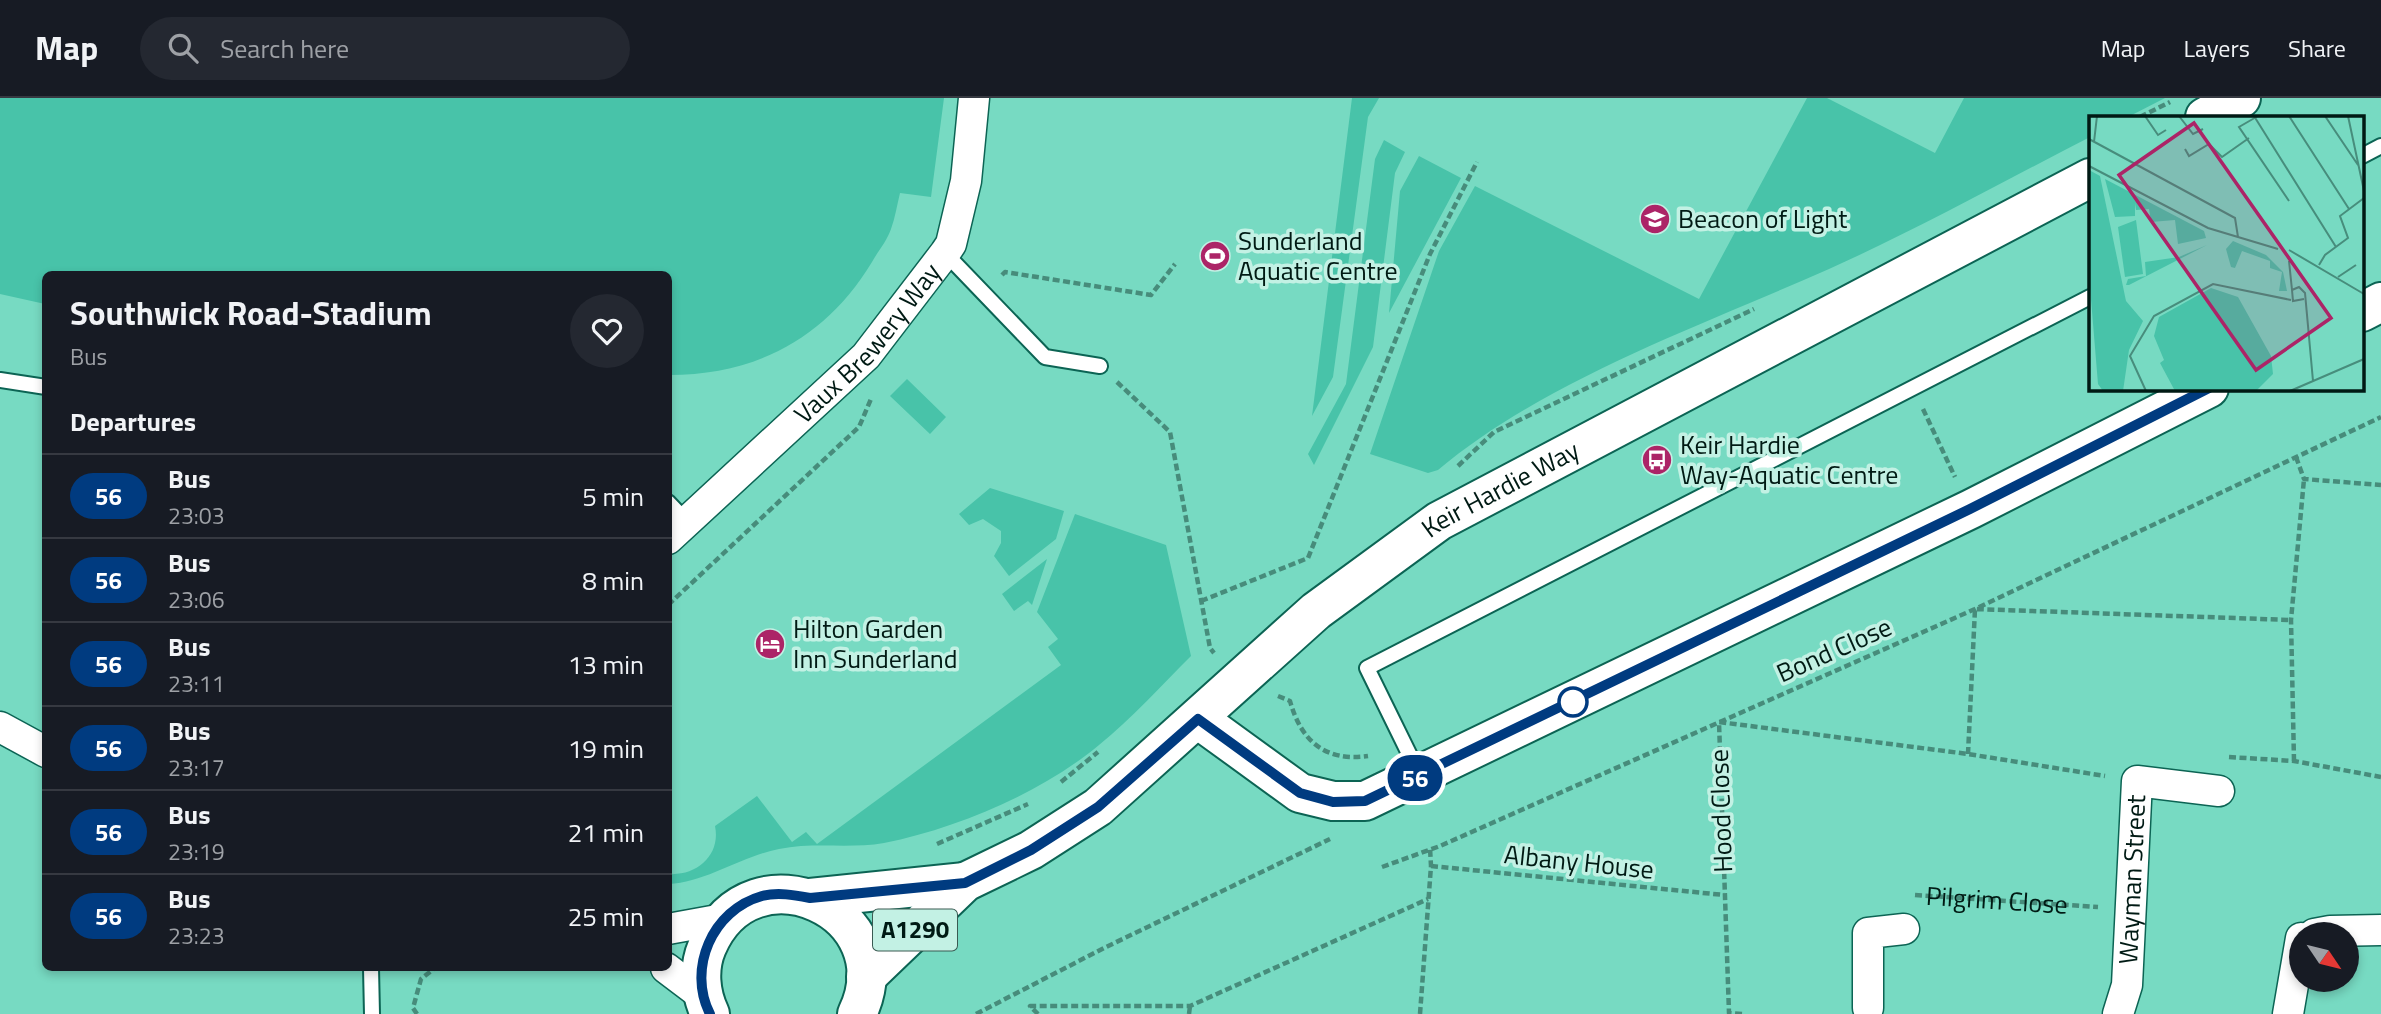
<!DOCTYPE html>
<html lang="en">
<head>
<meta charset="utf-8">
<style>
  body { margin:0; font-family:"Titillium Web",sans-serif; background:#242831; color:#f1f3f6; height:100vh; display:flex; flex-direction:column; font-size:26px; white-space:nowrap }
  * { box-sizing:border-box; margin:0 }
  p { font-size:23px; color:#9ea1a6 }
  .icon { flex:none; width:38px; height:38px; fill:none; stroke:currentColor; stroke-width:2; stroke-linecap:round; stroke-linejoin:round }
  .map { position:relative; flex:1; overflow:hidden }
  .panel { position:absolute; left:42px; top:173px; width:630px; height:700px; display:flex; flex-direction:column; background:#171b24; border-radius:10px; box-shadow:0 4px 10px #0003 }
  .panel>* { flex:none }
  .badge { padding:0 14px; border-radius:23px; font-size:24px; line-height:46px }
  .needle { width:46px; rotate:125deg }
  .tools { position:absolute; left:2289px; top:824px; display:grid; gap:14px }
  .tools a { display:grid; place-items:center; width:70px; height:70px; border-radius:50%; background:#171b24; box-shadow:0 4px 10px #0003; font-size:35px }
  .map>.badge { position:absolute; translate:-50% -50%; box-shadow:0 0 0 4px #fff }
  h2 { padding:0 28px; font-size:26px; line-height:63px }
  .round { display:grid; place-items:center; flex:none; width:74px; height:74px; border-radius:37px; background:#242831 }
  .head { display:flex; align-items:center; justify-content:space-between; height:119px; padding:0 28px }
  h1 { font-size:33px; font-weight:700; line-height:52px }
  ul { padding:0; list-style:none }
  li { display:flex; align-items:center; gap:21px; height:84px; padding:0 28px; border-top:2px solid #363941 }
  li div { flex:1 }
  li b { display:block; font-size:26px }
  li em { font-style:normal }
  li .badge { min-width:77px; font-weight:700; text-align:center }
  header { display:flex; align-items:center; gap:42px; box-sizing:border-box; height:98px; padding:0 35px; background:#171b24; border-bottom:2px solid #363941 }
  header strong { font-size:33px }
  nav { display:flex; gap:38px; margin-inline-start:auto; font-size:24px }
  .search { width:490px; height:63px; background:#242831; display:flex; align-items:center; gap:18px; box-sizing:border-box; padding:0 24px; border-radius:38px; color:#9ea1a6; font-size:26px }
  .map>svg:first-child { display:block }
</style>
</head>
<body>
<header>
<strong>Map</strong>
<div class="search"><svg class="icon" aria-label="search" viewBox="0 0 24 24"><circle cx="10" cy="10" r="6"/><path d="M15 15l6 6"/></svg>Search here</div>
<nav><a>Map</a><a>Layers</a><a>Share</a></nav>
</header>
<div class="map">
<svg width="2381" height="916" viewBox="0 0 2381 916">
  <rect width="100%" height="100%" fill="#77dac2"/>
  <path fill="#48c3a9" d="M0,0h944l-13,99 -31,-4c-3,12 -5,25 -9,36 -4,12 -13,22 -19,33 -46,76 -116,113 -203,113l-1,-100h-622l-1,29 -45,-10z
    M1352,0h27l-11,19 -35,260 -21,39z
    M1807,0h20l108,55 29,-55h201l-37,19h-38v20c-86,44 -172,92 -261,132 -128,57 -284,111 -391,201l-10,3 -58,-19 69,-203 36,-65 224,113z
    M1384,42l21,12 -10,21 -22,174 -59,118 -6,-11 38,-70 29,-225z
    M1419,58l42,22 -72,135 11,-122z
    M907,281l39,38 -16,17 -40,-38z
    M990,390l74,23 -8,28 -47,37 -15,-20 7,-13v-12l-18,-12 -14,6 -10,-11z
    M1075,416l91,31 25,111c-30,30 -59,62 -92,89 -58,48 -141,83 -215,98 -34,6 -71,-1 -105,6 -37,7 -75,34 -110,35v-10c28,2 52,-19 46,-48l42,-30 35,46 14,-10 11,12 244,-179 -13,-18 10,-8 -21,-27z
    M1047,461l-15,46 -4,-4 -14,10 -12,-17z"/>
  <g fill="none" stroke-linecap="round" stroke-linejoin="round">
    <g stroke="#0c6454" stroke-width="18">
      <path id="lane" d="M2362,58l19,-10
        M945,155l100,104 55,9
        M0,282l46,7
        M668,404l19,20
        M1419,676l-52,-106 723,-371
        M371,870l1,46"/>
    </g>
    <g stroke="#0c6454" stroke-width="33">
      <g id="street">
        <path id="s2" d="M668,441l198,-183 79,-103 6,-9 15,-63 8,-83"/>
        <path d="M0,629l46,25"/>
        <path d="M668,831l55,-10"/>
        <path d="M2314,836l16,-3 51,-1"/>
        <path d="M666,870l37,28"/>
        <path d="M1868,910v-75l36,-4"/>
        <path id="s3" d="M2118,916l9,-29 10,-204 82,10"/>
        <path d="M2288,916l13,-76"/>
      </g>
    </g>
    <g stroke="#0c6454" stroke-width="42">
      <path id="secondary" d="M2362,214l19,-10
        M1198,621l102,74 33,8h32l606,-292 238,-121"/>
    </g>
    <g stroke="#0c6454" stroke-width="42">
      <g id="primary">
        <path d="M2205,19l36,-19"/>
        <path d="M810,800l155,-16"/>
        <path id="s4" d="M866,879l99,-95 66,-32 67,-43 218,-196 123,-90 651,-343"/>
        <path d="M710,916c-10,-21 -12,-46 -3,-67 45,-106 199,-35 150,67"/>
      </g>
    </g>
    <g stroke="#478c7b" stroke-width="4.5" stroke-dasharray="7 3.5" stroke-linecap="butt">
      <path d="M2140,19l30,-15"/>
      <path d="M1002,177l3,-3 146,23 24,-31"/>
      <path d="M1117,284l53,50 40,216 4,5"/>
      <path d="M1923,311l32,68"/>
      <path d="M2296,359l8,22 77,6"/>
      <path d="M1458,368l36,-34 260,-123"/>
      <path d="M1201,503l107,-43 122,-304 47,-92"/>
      <path d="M668,507l191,-178 12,-28"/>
      <path d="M1278,598l12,5c11,40 35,61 78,55"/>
      <path d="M1968,656l7,-145 316,11"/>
      <path d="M2229,659l65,4 87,16"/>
      <path d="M2294,663l-3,-141 13,-141"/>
      <path d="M1061,684l37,-30"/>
      <path d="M937,746l91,-40"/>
      <path d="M1431,768l293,29"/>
      <path d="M1382,769l58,-21 535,-237 406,-192"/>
      <path id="s1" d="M1915,797l183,12"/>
      <path d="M417,916l-4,-6 8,-29 14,-11"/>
      <path d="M976,916l128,-66 226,-109"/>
      <path d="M1038,916l-8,-8h160l238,-107"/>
      <path d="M1189,916l1,-8"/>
      <path d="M1420,916l11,-148 -1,-18"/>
      <path d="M1742,916l-13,-1 -10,-291 249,32 137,22"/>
    </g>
    <use href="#lane" stroke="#fff" stroke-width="14"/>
    <use href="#street" stroke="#fff" stroke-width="30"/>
    <use href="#secondary" stroke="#fff" stroke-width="38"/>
    <use href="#primary" stroke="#fff" stroke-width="38"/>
  </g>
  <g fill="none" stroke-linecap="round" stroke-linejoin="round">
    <g stroke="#fff" stroke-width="16">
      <path id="line" d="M710,916c-23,-45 2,-104 52,-118 16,-4 32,-1 48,2l155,-15 66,-33 67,-43 100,-88 102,74 33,9 32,-1 605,-292 239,-121"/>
    </g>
    <use href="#line" stroke="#003b80" stroke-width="10"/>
  </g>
  <defs>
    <g id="school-disc" transform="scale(1.575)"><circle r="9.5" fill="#ac2467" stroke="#c3f1e4"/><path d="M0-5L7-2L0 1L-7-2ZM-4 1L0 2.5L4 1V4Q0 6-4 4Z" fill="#fff"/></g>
    <g id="stadium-disc" transform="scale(1.575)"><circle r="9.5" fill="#ac2467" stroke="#c3f1e4"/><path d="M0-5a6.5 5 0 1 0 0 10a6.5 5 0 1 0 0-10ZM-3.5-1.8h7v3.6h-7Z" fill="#fff"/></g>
    <g id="bus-disc" transform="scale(1.575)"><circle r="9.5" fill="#ac2467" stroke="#c3f1e4"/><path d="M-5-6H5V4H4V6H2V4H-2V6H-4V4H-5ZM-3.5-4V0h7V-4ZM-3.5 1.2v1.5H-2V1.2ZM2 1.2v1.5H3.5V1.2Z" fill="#fff"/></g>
    <g id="hotel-disc" transform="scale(1.575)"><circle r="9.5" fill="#ac2467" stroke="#c3f1e4"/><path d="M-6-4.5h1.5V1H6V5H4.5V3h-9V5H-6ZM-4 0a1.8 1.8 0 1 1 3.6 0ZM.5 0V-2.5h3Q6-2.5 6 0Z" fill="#fff"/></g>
  </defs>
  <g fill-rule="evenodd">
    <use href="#school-disc" x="1655" y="121"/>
    <use href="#stadium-disc" x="1215" y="158"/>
    <use href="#bus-disc" x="1657" y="362"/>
    <use href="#hotel-disc" x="770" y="546"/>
  </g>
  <circle fill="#fff" stroke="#003b80" stroke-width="3.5" cx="1573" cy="604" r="14"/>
  <g text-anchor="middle" stroke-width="7" stroke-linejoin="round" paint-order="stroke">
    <rect fill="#c3f1e4" stroke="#3a5a52" stroke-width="2" x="873" y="811.5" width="84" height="41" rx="5"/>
    <g font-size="24" font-weight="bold" fill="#001a14">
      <text x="915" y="840">A1290</text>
    </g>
    <g font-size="26" fill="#001a14" stroke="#c3f1e4" text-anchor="start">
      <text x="1678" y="130">Beacon of Light</text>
      <text x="1238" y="152">Sunderland<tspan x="1238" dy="30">Aquatic Centre</tspan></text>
      <text x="1680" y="356">Keir Hardie<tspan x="1680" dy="30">Way-Aquatic Centre</tspan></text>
      <text x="793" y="540">Hilton Garden<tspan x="793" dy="30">Inn Sunderland</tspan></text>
    </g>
    <g font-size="26" fill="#001a14" stroke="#c3f1e4">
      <text dy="9" stroke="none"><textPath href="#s2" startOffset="280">Vaux Brewery Way</textPath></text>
      <text dy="9" stroke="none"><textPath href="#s4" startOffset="805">Keir Hardie Way</textPath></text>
      <text transform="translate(1834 552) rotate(-24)" y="9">Bond Close</text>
      <text transform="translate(1721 713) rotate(-92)" y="9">Hood Close</text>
      <text transform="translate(1579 764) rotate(6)" y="9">Albany House</text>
      <text dy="9" stroke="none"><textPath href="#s3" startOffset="136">Wayman Street</textPath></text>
      <text dy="9" stroke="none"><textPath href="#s1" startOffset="82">Pilgrim Close</textPath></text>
    </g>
  </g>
  <g transform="translate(2089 18)">
    <rect width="275" height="275" fill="#77dac2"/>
    <path d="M0,54l11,6 26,125 17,20 -14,29 -6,41h-20l-5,-7 -9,-109zM16,63l99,52 2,7 -28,6 -3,-24 -24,2 -2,-13 -13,1 -1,-7v13l-20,1zM47,104l7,54 -18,3 -7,-50zM144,125l33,14 17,17 4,19h-8l3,-19 -12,-4v-7l-28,-10 -7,17 -4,-1 -5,-18zM118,129l-78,40h-3l2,-6 18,-3 -1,-14 34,-5zM122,172l27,9 33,59 2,18 -17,17h-81l-15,-28 4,-3 -10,-24 5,-19z" fill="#48c3a9"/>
    <path fill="none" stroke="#478d7c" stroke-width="2" d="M56,0l13,19 8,-5M90,0l14,18 10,-5M165,0l82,131M169,0l-19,11 50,74M200,0l60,93M236,0l33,49M259,0l16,75M0,23l146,79 3,19M5,26l3,-26M96,33l4,7 20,-12 13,13 27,-19M0,50l119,62 70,21M200,134l75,44M200,145l3,29M230,149l6,-10 23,-17 -8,-22 24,-18M249,161l18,-12M215,183l-11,2 -1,-11 7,-3 6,6 8,88M57,275l-16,-35 24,-40 59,-32 78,16M201,275l74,-32"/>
    <path fill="#ac2467" fill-opacity="0.15" stroke="#ac2467" stroke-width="3.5" d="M105,7l137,195 -75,52 -137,-195z"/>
    <rect width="275" height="275" fill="none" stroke="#001a14" stroke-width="3.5"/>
  </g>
</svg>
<div class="tools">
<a><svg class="needle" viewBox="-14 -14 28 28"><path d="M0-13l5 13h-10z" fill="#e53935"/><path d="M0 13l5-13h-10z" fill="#9ea1a6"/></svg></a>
</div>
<b class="badge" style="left:1415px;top:680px;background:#003b80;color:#fff">56</b>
<section class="panel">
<div class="head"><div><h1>Southwick Road-Stadium</h1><p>Bus</p></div><a class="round"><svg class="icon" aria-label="heart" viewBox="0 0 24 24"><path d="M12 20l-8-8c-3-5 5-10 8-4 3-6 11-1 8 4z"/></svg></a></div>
<h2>Departures</h2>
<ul>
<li><span class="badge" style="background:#003b80;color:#fff">56</span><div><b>Bus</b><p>23:03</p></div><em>5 min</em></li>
<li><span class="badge" style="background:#003b80;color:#fff">56</span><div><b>Bus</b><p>23:06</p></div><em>8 min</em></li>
<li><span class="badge" style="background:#003b80;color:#fff">56</span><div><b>Bus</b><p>23:11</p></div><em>13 min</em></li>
<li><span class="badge" style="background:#003b80;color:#fff">56</span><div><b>Bus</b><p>23:17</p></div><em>19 min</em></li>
<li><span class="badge" style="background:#003b80;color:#fff">56</span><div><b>Bus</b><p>23:19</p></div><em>21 min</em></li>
<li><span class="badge" style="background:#003b80;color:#fff">56</span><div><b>Bus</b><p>23:23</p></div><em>25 min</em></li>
</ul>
</section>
</div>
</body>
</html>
